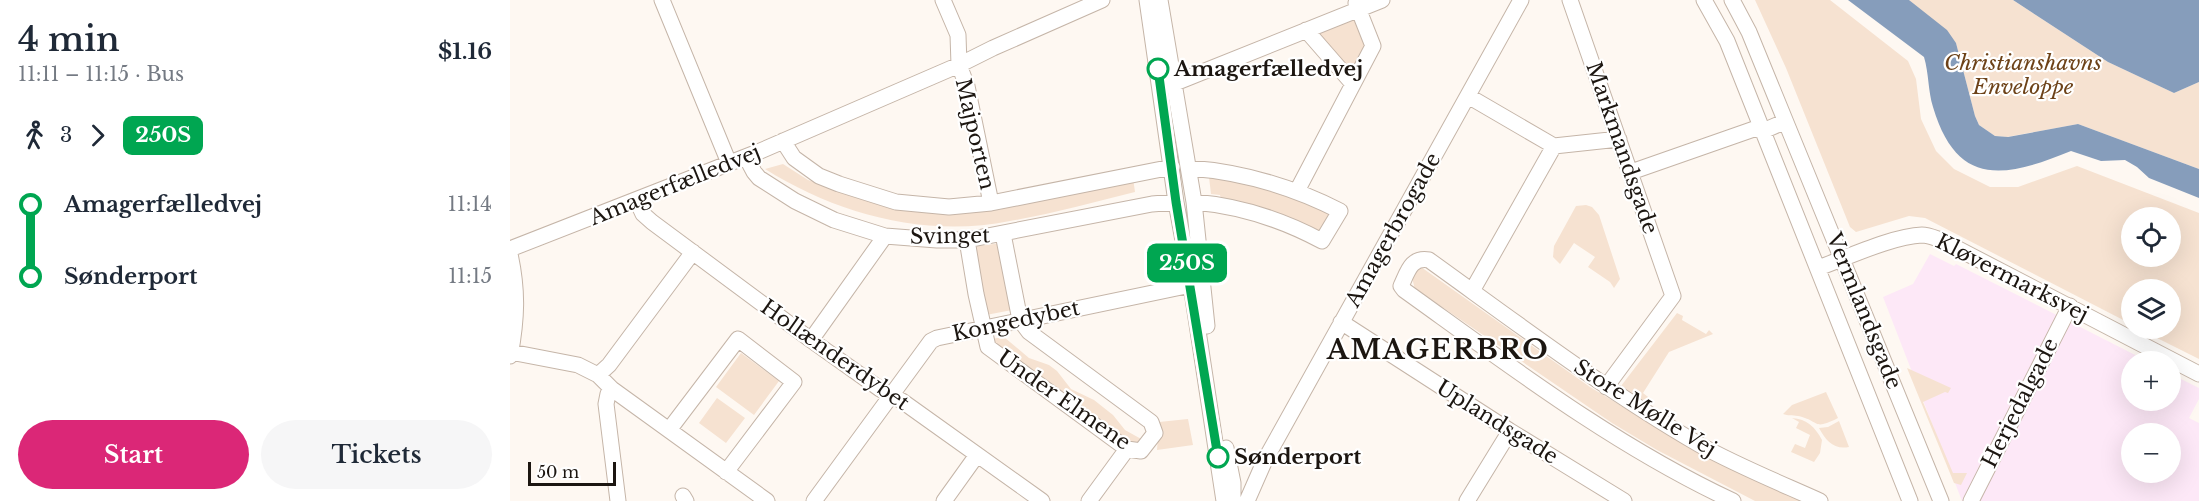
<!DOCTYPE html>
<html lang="en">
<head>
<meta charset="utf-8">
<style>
  body { margin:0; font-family:"Libre Baskerville",serif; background:#f6f6f7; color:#1f2937; height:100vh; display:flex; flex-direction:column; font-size:22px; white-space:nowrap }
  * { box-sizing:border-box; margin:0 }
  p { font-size:20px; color:#747a83 }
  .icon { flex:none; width:33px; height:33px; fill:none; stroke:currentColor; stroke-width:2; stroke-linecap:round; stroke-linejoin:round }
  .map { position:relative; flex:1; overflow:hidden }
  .details { display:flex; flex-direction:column; background:#fff; width:510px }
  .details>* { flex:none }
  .badge { padding:0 12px; border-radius:9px; font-size:21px; line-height:39px }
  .tools { position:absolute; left:1611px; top:207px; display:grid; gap:12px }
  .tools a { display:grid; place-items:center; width:60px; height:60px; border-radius:50%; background:#fff; box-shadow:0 6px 24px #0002; font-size:30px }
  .scale { position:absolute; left:18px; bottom:15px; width:88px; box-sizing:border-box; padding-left:6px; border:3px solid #1c1611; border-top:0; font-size:16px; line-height:21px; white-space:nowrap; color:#1c1611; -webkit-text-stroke:4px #fff; paint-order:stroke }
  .map>.badge { position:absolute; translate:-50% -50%; box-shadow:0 0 0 3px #fff }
  .legs { display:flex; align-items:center; gap:9px; height:66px; padding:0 18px; font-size:20px }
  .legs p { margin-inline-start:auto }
  .head { display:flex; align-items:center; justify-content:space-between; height:102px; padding:0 18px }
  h1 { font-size:33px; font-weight:600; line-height:45px }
  .action { display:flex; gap:12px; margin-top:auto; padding:12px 18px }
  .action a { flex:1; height:69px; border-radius:36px; background:#db2777; color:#fff; font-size:24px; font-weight:600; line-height:69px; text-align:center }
  .action a+a { background:#f6f6f7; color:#1f2937 }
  ul { padding:0 18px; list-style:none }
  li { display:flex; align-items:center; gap:21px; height:72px; font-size:22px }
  li i { display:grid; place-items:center; width:9px; height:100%; margin:0 8px; background:currentColor }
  li i::after { content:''; width:15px; height:15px; margin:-8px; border:4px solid; border-radius:50%; background:#fff }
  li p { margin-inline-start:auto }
  li:first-child i { background:linear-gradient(#0000 50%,currentColor 0) }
  li:last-child i { background:linear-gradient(currentColor 50%,#0000 0) }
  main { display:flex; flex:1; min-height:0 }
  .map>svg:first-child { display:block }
</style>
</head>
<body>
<main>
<section class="details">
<div class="head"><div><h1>4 min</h1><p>11:11 – 11:15 · Bus</p></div><b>$1.16</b></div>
<div class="legs"><svg class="icon" aria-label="walk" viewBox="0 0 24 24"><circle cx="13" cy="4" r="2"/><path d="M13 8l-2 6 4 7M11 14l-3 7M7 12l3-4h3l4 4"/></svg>3<svg class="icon" aria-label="forward" viewBox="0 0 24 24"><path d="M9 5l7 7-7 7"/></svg><b class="badge" style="background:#00a651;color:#fff">250S</b></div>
<ul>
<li><i style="color:#00a651"></i><b>Amagerfælledvej</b><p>11:14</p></li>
<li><i style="color:#00a651"></i><b>Sønderport</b><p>11:15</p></li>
</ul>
<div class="action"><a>Start</a><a>Tickets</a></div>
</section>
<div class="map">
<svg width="1689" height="501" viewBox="0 0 1689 501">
  <rect width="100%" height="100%" fill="#fef8f2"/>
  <path fill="#fde8f7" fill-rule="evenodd" d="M1420,254l24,12 2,-2 191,97 -15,1v38h38l1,-26 28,14v11l-10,19 10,5v78h-237l-79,-204 30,-13zM1622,434h38v38h-38z"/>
  <path fill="#f6e2d1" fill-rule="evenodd" d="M1245,0h75l78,61 8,18 5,40 15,32 18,18 36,18h28l59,-21 122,47v146l-60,-30 31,-1v-38h-38l-1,34 -206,-106 -16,-2 -53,16 -6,-5 -64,-159zM1622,218h38v38h-38z
    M1399,0h104l95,62 66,31 25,-11v87l-121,-45 -71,13 -12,-1 -16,-11 -4,-9 -19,-73z
    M842,19l2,1 12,25 -15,27 -33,-33v-7z
    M273,164l25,16 73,24 65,9 52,-3 135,-32 2,14c-42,10 -83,22 -125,29 -85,17 -173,-7 -245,-52z
    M699,177l29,4 57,15 34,17 1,4 -11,16 -97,-31 -2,-7 -9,-1z
    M1076,205l6,2 7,8 21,64 -6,9 -4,-6 -22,-15 7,-10 -21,-14 -14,21 -7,-7 1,-11 22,-40z
    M491,243l11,67 -26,5 -13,-68z
    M911,267l169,120 76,46 143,68h-54l-98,-51 -45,-27 -189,-129h-3l-5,-4 -3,-13 5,-8z
    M1167,313l6,3 -1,4 24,14 3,-4 4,4 -44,18 -26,41 9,7 -4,3 -27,-17z
    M494,337l25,21 20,7 8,6 14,18 23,11 19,15 12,15 18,10 -12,6 -140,-102v-5z
    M231,353l38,28 -25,34 -38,-28z
    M1397,368l44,20 -3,5 -3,-1 -22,10 30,71h14l-6,12 -7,-2z
    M1316,392l12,26c-26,13 -17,3 -40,-2 -6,-1 -10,0 -15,-2l9,-9z
    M207,398l28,20 -19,25 -27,-20z
    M1282,418c15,1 23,9 30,22l-2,13 -6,9 -23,-10 4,-8 10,4 5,-13 -14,-7 3,-6z
    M678,419l5,26 -36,5 2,-28z
    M1329,421l10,26c-15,3 -23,-6 -30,-19l9,-1z"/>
  <path fill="#869dbb" d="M1338,0h61l38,30 9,13 19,73 4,9 16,11 13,1 70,-13 121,45v29l-50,-20 -12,-11 -12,-7 -24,1 -30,-10c-66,27 -114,37 -138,-44 -5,-16 -4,-33 -9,-50z
    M1503,0h186v82l-25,11 -66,-31z"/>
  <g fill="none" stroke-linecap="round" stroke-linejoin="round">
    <g stroke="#c5b5a8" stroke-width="17">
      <path id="minor" d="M152,0l67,163
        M433,0l15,35 1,30 8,21 24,117
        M637,0l29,202 15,83 33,216
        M650,0l34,202 13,124
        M1060,0l103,296 -67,91
        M1194,0l23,41 183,460
        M1222,0l17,32 192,469
        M796,30l47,54
        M665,83l207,-83
        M958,96l86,50 65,-7
        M273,141l11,17 25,18 20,8 57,18 53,5 42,-4 181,-36
        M236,157l8,15 5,6 36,23 39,19 51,16 52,4h30l185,-36 24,-2
        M679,168c54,4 102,18 151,43l-18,30c-41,-22 -81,-35 -128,-39
        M1121,172l123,-43 9,2 21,-9
        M787,191l76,-145 -17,-43
        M127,201l6,13 9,8 159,118 69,49 22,12 140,100
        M457,240l9,54 12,53 139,102 14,2 14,-18 -4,-11 -122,-90 -9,-12 -17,-86
        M0,249l248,-97 201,-87 34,-17 109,-48
        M0,254c8,37 7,64 0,102
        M1308,268c28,-10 75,-32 104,-33 6,0 13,3 19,5l258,134
        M962,291l82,-145
        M831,322l169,109 114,70
        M301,340l74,-104
        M1,352l67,13 20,10 14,14 155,112
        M88,375l11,-10 84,-113
        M102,389l-4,5 -2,10 12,97
        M159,430l69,-91 56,43 -68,90
        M716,448l7,35v18
        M173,496l3,5
        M304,501l117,-160 6,-3 254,-53
        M434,501l33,-46
        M579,501l38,-52
        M737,501l18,-41 256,-460
        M957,501l43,-70
        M1223,501c-118,-55 -223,-135 -329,-211l-3,-4c7,-15 10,-29 28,-26 89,64 176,130 271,185 38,21 80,38 120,56
        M1461,501l99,-195"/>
    </g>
    <use href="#minor" stroke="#fff" stroke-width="15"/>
  </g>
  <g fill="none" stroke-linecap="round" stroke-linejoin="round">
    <g stroke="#fff" stroke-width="14">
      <path id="line-1" d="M648,69l18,133 42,255"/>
    </g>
    <use href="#line-1" stroke="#00a651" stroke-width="9"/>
  </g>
  <g fill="#fff" stroke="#00a651" stroke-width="3">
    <circle cx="648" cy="69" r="10"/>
    <circle cx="708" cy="457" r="10"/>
  </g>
  <g text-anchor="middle" stroke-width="4.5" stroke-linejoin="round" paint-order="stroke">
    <g font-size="21" font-style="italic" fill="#6d4218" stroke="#fff">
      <text x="1513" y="70">Christianshavns<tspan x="1513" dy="24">Enveloppe</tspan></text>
    </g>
    <g font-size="21" font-weight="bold" fill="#1c1611" stroke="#fff" text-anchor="start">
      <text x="664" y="76">Amagerfælledvej</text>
      <text x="724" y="464">Sønderport</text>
    </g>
    <g font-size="21" fill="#1c1611" stroke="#fff">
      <text transform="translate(465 134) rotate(77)" y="7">Majporten</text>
      <text transform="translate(1112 148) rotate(71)" y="7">Markmandsgade</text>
      <text transform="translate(165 185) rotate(-22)" y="7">Amagerfælledvej</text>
      <text transform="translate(883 230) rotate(-61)" y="7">Amagerbrogade</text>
      <text transform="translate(440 236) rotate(-1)" y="7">Svinget</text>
      <text transform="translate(1502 278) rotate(27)" y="7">Kløvermarksvej</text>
      <text transform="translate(1354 311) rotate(68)" y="7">Vermlandsgade</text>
      <text transform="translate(506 321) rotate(-12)" y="7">Kongedybet</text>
      <text transform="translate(325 355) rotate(35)" y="7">Hollænderdybet</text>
      <text transform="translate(554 400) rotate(35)" y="7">Under Elmene</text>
      <text transform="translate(1510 403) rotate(-63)" y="7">Herjedalgade</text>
      <text transform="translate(1135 408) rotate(32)" y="7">Store Mølle Vej</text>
      <text transform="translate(987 422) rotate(32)" y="7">Uplandsgade</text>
    </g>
    <g font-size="27" font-weight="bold" letter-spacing="1.5" fill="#1c1611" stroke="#fff">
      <text x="928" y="359">AMAGERBRO</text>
    </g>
  </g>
</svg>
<div class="tools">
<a><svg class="icon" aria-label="locate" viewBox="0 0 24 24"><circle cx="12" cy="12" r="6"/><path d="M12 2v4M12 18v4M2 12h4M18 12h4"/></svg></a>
<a><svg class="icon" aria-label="layers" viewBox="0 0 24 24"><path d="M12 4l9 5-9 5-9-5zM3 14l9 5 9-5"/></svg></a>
<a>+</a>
<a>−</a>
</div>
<div class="scale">50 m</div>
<b class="badge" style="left:677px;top:263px;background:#00a651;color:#fff">250S</b>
</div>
</main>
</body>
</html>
